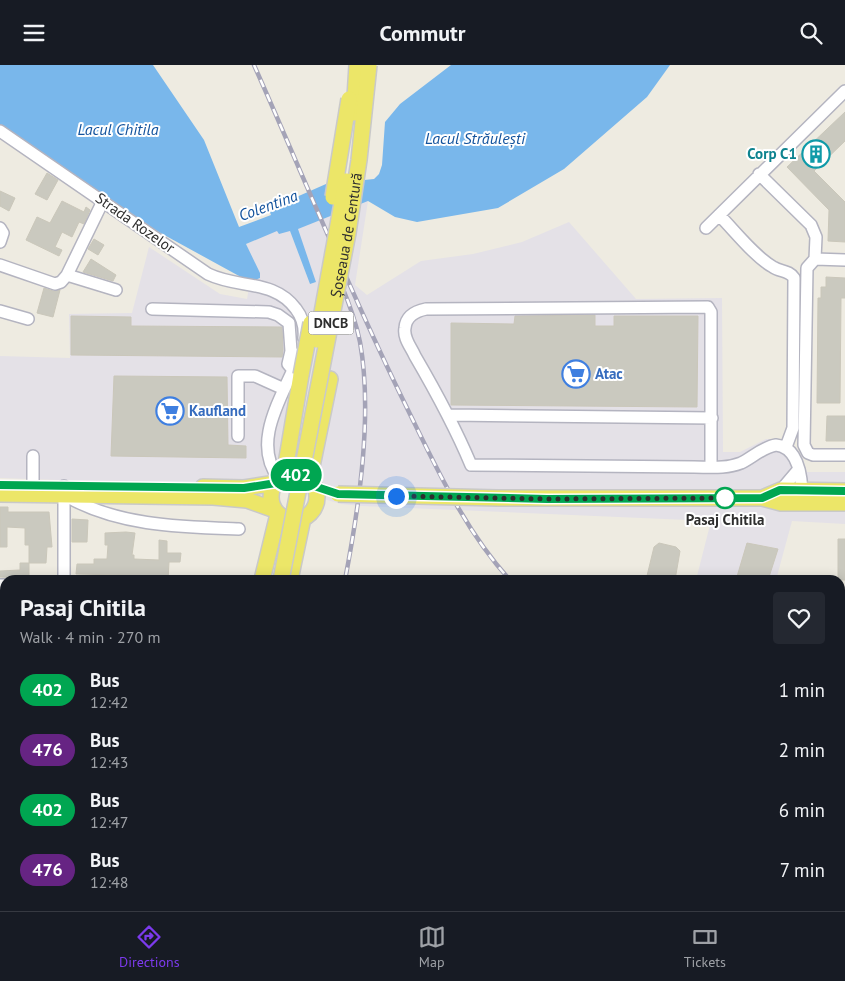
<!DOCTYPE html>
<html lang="en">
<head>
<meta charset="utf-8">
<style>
  body { margin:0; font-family:"PT Sans",sans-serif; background:#242831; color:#f1f3f6; height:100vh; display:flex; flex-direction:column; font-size:19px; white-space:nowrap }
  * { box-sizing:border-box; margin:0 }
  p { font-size:16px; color:#9ea1a6 }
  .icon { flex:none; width:28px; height:28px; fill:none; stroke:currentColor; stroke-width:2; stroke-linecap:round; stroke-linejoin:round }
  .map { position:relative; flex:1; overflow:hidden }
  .sheet { position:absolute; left:0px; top:510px; width:845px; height:336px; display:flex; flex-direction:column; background:#171b24; border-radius:15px 15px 0 0; box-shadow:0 2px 12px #0003 }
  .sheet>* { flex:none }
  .badge { padding:0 10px; border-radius:16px; font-size:18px; line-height:32px }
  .you { position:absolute; width:25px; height:25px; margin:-12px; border:4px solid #fff; border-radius:50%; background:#1a73e8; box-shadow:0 0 0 8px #1a73e833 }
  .map>.badge { position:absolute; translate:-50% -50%; box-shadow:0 0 0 2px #fff }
  .round { display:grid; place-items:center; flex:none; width:52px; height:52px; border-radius:5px; background:#242831 }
  .summary { display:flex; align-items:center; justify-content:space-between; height:85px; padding:0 20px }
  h1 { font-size:24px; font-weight:600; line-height:38px }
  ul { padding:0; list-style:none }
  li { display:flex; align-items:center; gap:15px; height:60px; padding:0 20px }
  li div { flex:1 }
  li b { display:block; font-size:19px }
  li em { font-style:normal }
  li .badge { min-width:55px; font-weight:700; text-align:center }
  header { display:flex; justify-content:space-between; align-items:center; height:65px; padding:0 20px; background:#171b24; font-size:22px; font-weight:600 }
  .tabs { display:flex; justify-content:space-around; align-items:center; height:70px; border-top:1px solid #363941; background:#171b24; font-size:14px; color:#9ea1a6 }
  .tabs a { display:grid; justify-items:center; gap:2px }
  .tabs .active { color:#7c3aed }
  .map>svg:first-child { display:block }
</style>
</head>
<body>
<header><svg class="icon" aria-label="menu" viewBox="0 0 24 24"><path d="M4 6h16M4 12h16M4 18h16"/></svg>Commutr<svg class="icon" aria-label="search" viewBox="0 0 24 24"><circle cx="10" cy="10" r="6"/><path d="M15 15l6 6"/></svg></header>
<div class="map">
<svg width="845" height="846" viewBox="0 0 845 846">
  <rect width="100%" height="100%" fill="#eeebe1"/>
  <path fill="#e4e1e7" d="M368,136l-13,84 12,10 54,-34 52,-7 49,-12 47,-20 67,77 86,-1 1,154h17l26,-13h23l14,20 4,13h38v52l-53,-3 -16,59h-80l15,-59 -349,-15 -21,-2 -55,-16 -286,-10v-122l70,2 -1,-44 63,-1 17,-66 71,47 27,5 3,-17 10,-4 -14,-34 32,-14 12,1 20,53 6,-2 -19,-53z"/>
  <path fill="#aae2a0" d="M840,820h5v26h-374l-1,-5h370z"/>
  <path fill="#79b7eb" d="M0,0h153l51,75 35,87 32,-12 -2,-5 7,-4 50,-22 48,-5 5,-5 3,-9 3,-43 15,-18 51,-39h219l-23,32 -83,72 -66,39 -81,14 -22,-5 -27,-16 -70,28 18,53 -6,2 -20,-53 -11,3 -2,-3 -31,13 14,29v5l-10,4 -104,-57 -146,-98z"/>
  <path fill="#cac9bf" stroke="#cac7ba" d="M845,47v29l-31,30 31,31v40l-17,-1 1,-31 -42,-43z
    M47,108l11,7 -11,20 -12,-6z
    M0,126l15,7 -6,13 -9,-5z
    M62,136l22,11 2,-5 4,3 -6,14 -5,-2 -7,15 -10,-5 -7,15 7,3 -3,6 -33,-16 11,-23 13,6z
    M94,174l10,6 -6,10 -10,-6z
    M91,194l25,16 -3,6 -30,-9z
    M826,212l19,1v20h-4l-1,105h-23l1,-105h3v-11h5z
    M44,223l9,3 7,-1 -7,27 -16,-4z
    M595,250v11h19v-10h84l-1,91 -246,-2v-82l63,1 1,-8z
    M71,251l60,1v9l151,1 1,23 -1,7 -211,-2z
    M114,311l113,1 1,68 18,1v12l-135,-2z
    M827,351h18v25h-19z
    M0,442h8v5h41l3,35h-5l-1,16h-17v-18h-4v-17l-18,-1v20h-7z
    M72,454l16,1 -1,22h-15z
    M126,467l9,1 -3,22h2v4l25,1v-20l8,1v12h14l-1,9h-11l-1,18h-7l1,-4 -86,-2 1,-10h17v-5h13l1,-14h-3v-12z
    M838,474h7v41h-7z
    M659,478l17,4 4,4 -5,29h-29l8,-33z
    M747,478l31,6 -10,31h-32z
    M20,498h9v15l-29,-1v-6l20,-1z"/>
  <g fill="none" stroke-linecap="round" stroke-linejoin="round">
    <g stroke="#b4b4c0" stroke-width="14">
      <path id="minor" d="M0,66l208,143c31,15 66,5 88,35 7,9 9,18 8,29
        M759,109l52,51 5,12 -1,22
        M719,150c15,15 36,42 54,52 7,5 16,3 21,11l-1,150 -7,19
        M0,163l3,5 -3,9
        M706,163l139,-137
        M845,195l-30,-1 -8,9 -3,177 4,8 5,2h32
        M0,200l55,19 6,-2 6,-7 36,-74
        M67,210l49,15
        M152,244l117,3 9,3 11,8 2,28 -3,13 5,6
        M0,246l28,8
        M450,350l262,3
        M238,371v-60h17l29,13
        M711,402v-155l-3,-5 -282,2c-10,2 -20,7 -21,19 -2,10 6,19 10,28 21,36 40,71 56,109l223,2c15,0 32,2 47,-4 12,-6 22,-16 35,-18 21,2 25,28 26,45
        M279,414c-30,-39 7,-87 21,-126
        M33,420v-29
        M781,425l17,-20
        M66,431c52,30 114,31 173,33
        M64,515v-94
        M0,520h5
        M0,601h5
        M0,683h5
        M0,764h5"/>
    </g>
    <g stroke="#c9c9c9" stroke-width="18">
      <path id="major" d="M271 432a23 23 0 1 1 46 0a23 23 0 1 1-46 0Z
        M284,411l17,-101
        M309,416l21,-102
        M203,422l41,1 32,-5
        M0,429l213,3 34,3 28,10
        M498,433h264l19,5h64
        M762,433l19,-8 64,1
        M262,515l16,-66
        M290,515l13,-62
        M214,846l1,-5"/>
    </g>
    <use href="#minor" stroke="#fff" stroke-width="11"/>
    <use href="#major" stroke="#ece668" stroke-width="15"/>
    <g stroke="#a4a3b7" stroke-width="4.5">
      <path id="rail" d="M254,0c51,115 98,231 153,343 29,59 58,123 103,172
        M341,219c8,19 15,38 19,58 13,73 -1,165 -15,238
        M840,733l5,1
        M840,765l5,-1
        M840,789h5
        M840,800h5
        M0,834l5,-1
        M419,841l3,5"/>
    </g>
    <use href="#rail" stroke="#fff" stroke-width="2.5" stroke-dasharray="8" stroke-linecap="butt"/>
    <g stroke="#c9c9c9" stroke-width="18" stroke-linecap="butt">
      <g id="major-bridge">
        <path d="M354,48l3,-48"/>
        <path d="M333,132l16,-98"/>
        <path d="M317,275l29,-159"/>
        <path d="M301,310l10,-52"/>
        <path d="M338,429l160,4"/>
        <path id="s1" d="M281,515l67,-347 11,-73 10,-95"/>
      </g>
    </g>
    <use href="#major-bridge" stroke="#ece668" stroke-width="15"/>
  </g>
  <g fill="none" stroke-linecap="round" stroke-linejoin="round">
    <g stroke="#fff" stroke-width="11">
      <path id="line" d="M0,420l244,3 32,-5 8,-6 11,-3 10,3 9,9 24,8 209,5 215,-1 18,-8 65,1"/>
    </g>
    <use href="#line" stroke="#00a651" stroke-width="8"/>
    <path stroke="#2e2e2e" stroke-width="5" stroke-dasharray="0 9" d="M396,431l151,3 178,-1"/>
  </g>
  <defs>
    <g id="building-ring" transform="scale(1.4375)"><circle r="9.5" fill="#fff" stroke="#0f9aa8" stroke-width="1.5"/><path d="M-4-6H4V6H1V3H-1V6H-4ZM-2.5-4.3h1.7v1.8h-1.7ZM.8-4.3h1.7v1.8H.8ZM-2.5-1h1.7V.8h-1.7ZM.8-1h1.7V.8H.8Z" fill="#0f9aa8"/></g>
    <g id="supermarket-ring" transform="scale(1.4375)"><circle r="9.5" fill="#fff" stroke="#3f7fe0" stroke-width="1.5"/><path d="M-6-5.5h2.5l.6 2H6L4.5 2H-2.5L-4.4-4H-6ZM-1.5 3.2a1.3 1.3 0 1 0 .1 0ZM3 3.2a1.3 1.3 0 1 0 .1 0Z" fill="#3f7fe0"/></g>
  </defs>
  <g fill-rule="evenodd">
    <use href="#building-ring" x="816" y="89"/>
    <use href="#supermarket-ring" x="576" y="309"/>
    <use href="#supermarket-ring" x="170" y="346"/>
  </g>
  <circle fill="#fff" stroke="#00a651" stroke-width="2.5" cx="725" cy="433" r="10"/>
  <g text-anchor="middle" stroke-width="4" stroke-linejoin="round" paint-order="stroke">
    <rect fill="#fff" stroke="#6d6d6d" stroke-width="1" x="308.5" y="246.5" width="45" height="23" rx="4"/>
    <g font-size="14" font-weight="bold" fill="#2e2e2e">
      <text x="331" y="263">DNCB</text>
    </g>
    <g font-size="15" font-weight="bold" fill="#0d838f" stroke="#fff" text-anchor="end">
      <text x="797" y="94">Corp C1</text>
    </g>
    <g font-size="15" fill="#2e2e2e" stroke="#fff">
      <text transform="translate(135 158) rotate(35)" y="5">Strada Rozelor</text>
      <text dy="5" stroke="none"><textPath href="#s1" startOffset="351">Șoseaua de Centură</textPath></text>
    </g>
    <g font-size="15" font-weight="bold" fill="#366cbe" stroke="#fff" text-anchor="start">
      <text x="595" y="314">Atac</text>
      <text x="189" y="351">Kaufland</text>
    </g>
    <g font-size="15" font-weight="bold" fill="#2e2e2e" stroke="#fff">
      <text x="725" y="460">Pasaj Chitila</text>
    </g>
    <g font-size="16" font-style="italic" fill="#13539d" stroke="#fff">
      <text x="118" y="70">Lacul Chitila</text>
      <text x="475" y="79">Lacul Străulești</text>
      <text transform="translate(268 140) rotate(-20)" y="6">Colentina</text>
    </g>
  </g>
</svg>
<div class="you" style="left:396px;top:431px"></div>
<b class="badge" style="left:296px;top:410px;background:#00a651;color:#fff">402</b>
<section class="sheet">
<div class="summary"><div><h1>Pasaj Chitila</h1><p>Walk · 4 min · 270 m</p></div><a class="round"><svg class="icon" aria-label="heart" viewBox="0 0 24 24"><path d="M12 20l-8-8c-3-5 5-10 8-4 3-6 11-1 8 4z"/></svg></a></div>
<ul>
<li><span class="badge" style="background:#00a651;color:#fff">402</span><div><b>Bus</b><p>12:42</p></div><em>1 min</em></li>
<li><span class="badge" style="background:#662483;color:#fff">476</span><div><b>Bus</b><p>12:43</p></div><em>2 min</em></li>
<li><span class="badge" style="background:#00a651;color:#fff">402</span><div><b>Bus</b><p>12:47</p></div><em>6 min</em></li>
<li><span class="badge" style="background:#662483;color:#fff">476</span><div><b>Bus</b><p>12:48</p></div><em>7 min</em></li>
</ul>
</section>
</div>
<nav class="tabs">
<a class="active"><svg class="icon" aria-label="directions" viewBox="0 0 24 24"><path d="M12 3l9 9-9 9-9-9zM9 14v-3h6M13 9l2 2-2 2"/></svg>Directions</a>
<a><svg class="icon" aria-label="map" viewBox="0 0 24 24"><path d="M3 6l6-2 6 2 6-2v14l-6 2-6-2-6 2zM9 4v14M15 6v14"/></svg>Map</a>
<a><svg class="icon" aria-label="tickets" viewBox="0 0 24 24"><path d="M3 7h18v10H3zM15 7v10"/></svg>Tickets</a>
</nav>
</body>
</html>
